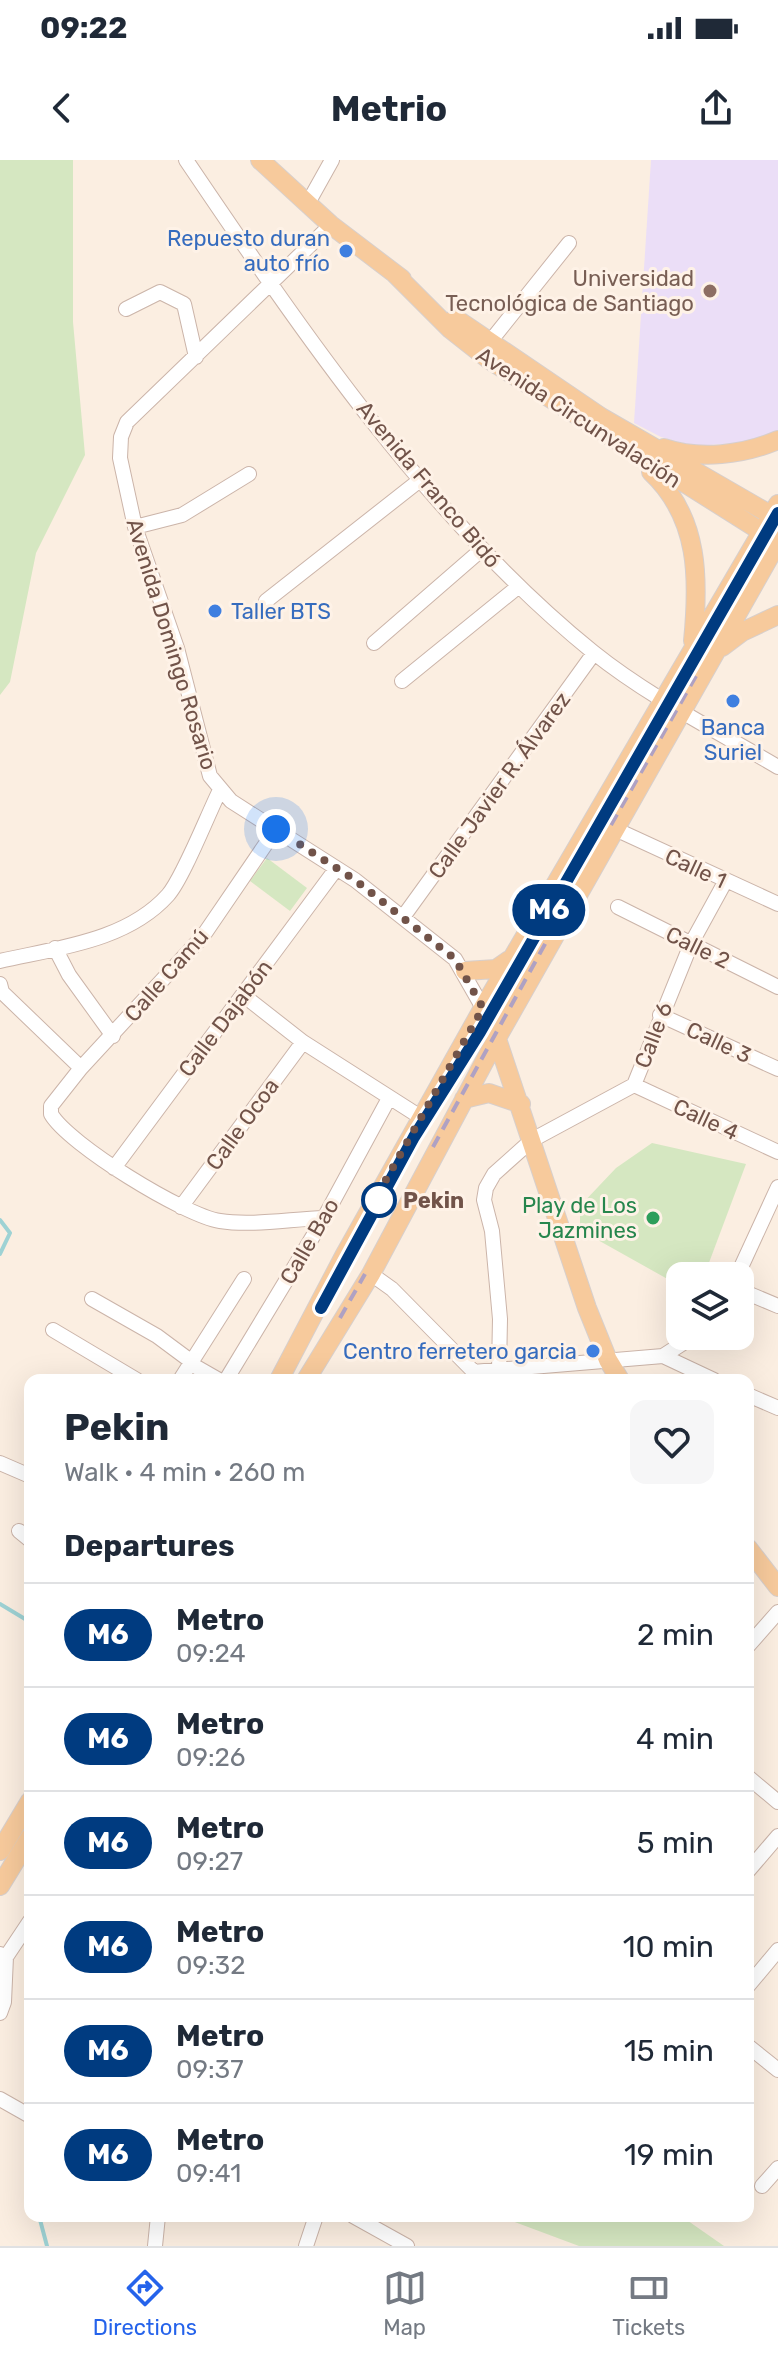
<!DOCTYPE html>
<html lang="en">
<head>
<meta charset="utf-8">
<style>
  body { margin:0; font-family:Rubik,sans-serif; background:#f6f6f7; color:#1f2937; height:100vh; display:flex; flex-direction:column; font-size:30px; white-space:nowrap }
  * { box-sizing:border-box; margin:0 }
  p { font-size:26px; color:#747a83 }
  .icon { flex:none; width:44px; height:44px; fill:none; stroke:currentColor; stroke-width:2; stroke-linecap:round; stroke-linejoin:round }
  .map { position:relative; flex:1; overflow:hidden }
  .details { position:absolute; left:24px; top:1214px; width:730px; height:848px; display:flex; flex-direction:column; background:#fff; border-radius:16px; box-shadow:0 8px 32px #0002 }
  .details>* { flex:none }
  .badge { padding:0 16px; border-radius:26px; font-size:28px; line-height:52px }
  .controls { position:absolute; left:666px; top:1102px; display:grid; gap:16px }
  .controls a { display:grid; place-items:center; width:88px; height:88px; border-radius:16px; background:#fff; box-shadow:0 8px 32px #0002; font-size:40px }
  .you { position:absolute; width:40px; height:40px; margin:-20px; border:6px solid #fff; border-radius:50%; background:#1a73e8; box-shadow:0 0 0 12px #1a73e833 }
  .map>.badge { position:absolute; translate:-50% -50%; box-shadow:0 0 0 4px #fff }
  h2 { padding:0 40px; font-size:30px; line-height:72px }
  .round { display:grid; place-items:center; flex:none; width:84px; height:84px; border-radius:16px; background:#f6f6f7 }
  .summary { display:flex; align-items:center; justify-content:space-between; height:136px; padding:0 40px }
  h1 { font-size:38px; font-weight:700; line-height:60px }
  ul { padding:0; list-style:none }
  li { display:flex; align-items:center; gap:24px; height:104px; padding:0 40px; border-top:2px solid #e0e1e3 }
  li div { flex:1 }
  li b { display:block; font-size:30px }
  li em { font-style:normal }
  li .badge { min-width:88px; font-weight:700; text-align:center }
  .status { display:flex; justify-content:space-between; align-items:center; height:56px; padding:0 40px; background:#fff; direction:ltr }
  .status svg { height:22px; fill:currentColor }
  header { display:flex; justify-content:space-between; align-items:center; height:104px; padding:0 40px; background:#fff; font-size:36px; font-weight:700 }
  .dock { display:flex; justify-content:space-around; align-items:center; height:112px; border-top:2px solid #e0e1e3; background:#fff; font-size:22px; color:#747a83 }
  .dock a { display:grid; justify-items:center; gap:4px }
  .dock .current { color:#2563eb }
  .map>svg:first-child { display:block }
</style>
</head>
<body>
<div class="status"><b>09:22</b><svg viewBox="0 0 49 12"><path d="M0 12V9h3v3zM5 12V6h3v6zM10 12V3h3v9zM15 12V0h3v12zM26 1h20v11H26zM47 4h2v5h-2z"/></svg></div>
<header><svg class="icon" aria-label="back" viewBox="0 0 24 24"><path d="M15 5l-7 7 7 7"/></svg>Metrio<svg class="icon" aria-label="share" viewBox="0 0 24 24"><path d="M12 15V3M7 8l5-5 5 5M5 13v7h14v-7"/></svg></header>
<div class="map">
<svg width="778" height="2086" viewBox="0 0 778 2086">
  <rect width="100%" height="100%" fill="#fbeee1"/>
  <path fill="#ebdef7" d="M651,0h127v272l-28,10 -55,4 -34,-9 -27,-14z"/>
  <path fill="#d5e7c1" d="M0,0h73v162l12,133 -49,98 -26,129 -10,13z
    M267,698l40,30 -17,23 -40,-30z
    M652,983l94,21 -42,112h-24v10l-100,-56v-24l36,-38z
    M499,2056h182l43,30h-145z"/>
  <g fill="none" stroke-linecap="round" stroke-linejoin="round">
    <path stroke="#9ed2d4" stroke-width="4" d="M0,1060l10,13 -10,21
      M0,1444l30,18
      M39,2056l8,30"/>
    <g stroke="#cbb4a9" stroke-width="16">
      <path id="minor" d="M186,0c117,173 244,360 407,492 56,45 124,79 185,115
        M308,43l24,-43
        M331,65l-204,197 -6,15 -1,21 15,69 42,121 33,128 21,25 124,79 100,79 28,49
        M126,149l34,-17 24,12 12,53
        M489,183l80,-100
        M135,367l47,-12 67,-41
        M266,441l154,-121
        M374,483l106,-92
        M402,521l117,-95
        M276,669l-73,107 -122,132 -30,38v8c17,30 134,102 169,107 32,5 71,-2 104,-3
        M615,669l163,75
        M618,747l160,80
        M403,757l191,-264
        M55,788l14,27 44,61
        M0,801c57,-13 127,-20 168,-66 15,-17 40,-81 52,-105
        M0,824l2,8 79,76
        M243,835l60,47 119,76
        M660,855l118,54
        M634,925l144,67
        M114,1008l222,-299
        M181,1047l122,-165
        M371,1114l21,15 86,87
        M737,1116l41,-89
        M740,1130l38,16
        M92,1139l65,37 35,26
        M53,1170l84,50
        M663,1196l31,-20
        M191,1204l28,16
        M499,1209l1,-50 -8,-88 -8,-31 2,-12 8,-14 38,-34 102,-55 57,-141 34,-62
        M473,1212l190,-16 51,24
        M180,1220l64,-101
        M226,1220l98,-162 64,-118
        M748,1235l30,13
        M0,1303l30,13
        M19,1371l11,9
        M748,1486l30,-34
        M748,1617l30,25
        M748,1711l30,-35
        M0,1794l6,3 24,-36
        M748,1826l30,-36
        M0,1853l4,-11 2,-45
        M748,1886l30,24
        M0,1939l30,17
        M762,2026l16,-18
        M353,2056l54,30
        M155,2086l3,-30
        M306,2086l10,-30"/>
    </g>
    <g stroke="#d7cfcc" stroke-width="20">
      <path id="major" d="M260,0l71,65 71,54
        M455,158l146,99 177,102
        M664,288c36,12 79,7 114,-8
        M651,312c49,46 48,108 42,169
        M722,487l20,-15 36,-17
        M465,811l31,-2 13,-9
        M495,873l92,275 21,52 12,20
        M464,939l25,-6 32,11
        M279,1220l65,-124 139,-248 295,-504
        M306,1220l65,-106 126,-236 281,-496 -290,-183 -38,-30 -55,-55
        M748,1388l30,39
        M0,1691l30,-50
        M0,1726l30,-49"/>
    </g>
    <use href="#minor" stroke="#fff" stroke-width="14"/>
    <use href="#major" stroke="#f7ca9c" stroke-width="18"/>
    <path stroke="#afa1c3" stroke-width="4" stroke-dasharray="12 8" stroke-linecap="butt" d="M611,665l85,-149
      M414,977l66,-105 298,-519
      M433,987l143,-259
      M321,1148l24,-45
      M340,1158l25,-44"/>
  </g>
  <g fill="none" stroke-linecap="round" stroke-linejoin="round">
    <g stroke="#fff" stroke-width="18">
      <path id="line" d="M321,1148l93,-171 66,-105 298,-519"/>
    </g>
    <use href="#line" stroke="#003b80" stroke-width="12"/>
    <path stroke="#715349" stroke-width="8" stroke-dasharray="0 14.4" d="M276,669l79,51 100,79 28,49 -104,184v8"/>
  </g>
  <g fill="#3f7fe0" stroke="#fef2e7" stroke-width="3">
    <circle cx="346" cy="91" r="8"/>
    <circle cx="215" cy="451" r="8"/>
    <circle cx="733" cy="541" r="8"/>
    <circle cx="593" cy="1191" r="8"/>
  </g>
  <circle fill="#8d6e63" stroke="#fef2e7" stroke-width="3" cx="710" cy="131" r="8"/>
  <circle fill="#fff" stroke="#003b80" stroke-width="4" cx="379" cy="1040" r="16"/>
  <circle fill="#2e9e5b" stroke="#fef2e7" stroke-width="3" cx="653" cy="1058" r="8"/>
  <g text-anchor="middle" stroke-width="6" stroke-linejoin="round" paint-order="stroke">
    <g font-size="22" fill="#366cbe" stroke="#fef2e7" text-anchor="end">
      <text x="330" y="86">Repuesto duran<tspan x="330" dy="25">auto frío</tspan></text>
      <text x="231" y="459" text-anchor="start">Taller BTS</text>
      <text x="733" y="575" text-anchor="middle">Banca<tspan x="733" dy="25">Suriel</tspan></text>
      <text x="577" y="1199">Centro ferretero garcia</text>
    </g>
    <g font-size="22" fill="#785e54" stroke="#fef2e7" text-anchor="end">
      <text x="694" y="126">Universidad<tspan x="694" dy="25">Tecnológica de Santiago</tspan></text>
    </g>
    <g font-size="22" fill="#715349" stroke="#fef2e7">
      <text transform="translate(579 257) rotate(33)" y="8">Avenida Circunvalación</text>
      <text transform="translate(429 324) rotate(50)" y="8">Avenida Franco Bidó</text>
      <text transform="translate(172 484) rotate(73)" y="8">Avenida Domingo Rosario</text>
      <text transform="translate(499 625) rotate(-54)" y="8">Calle Javier R. Álvarez</text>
      <text transform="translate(696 708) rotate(25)" y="8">Calle 1</text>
      <text transform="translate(698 787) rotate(26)" y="8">Calle 2</text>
      <text transform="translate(166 815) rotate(-49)" y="8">Calle Camú</text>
      <text transform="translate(225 858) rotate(-53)" y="8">Calle Dajabón</text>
      <text transform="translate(653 875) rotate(-69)" y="8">Calle 6</text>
      <text transform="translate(719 882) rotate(25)" y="8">Calle 3</text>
      <text transform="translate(706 959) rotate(25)" y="8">Calle 4</text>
      <text transform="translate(242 964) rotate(-54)" y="8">Calle Ocoa</text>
      <text transform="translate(309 1081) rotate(-60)" y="8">Calle Bao</text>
    </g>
    <g font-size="22" font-weight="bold" fill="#715349" stroke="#fef2e7" text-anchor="start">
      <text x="403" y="1048">Pekin</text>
    </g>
    <g font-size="22" fill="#27864d" stroke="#fef2e7" text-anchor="end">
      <text x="637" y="1053">Play de Los<tspan x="637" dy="25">Jazmines</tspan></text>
    </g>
  </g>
</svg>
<div class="controls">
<a><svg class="icon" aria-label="layers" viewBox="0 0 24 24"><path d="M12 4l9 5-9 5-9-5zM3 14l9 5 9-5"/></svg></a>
</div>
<div class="you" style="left:276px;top:669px"></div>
<b class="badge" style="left:549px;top:750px;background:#003b80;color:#fff">M6</b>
<section class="details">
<div class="summary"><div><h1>Pekin</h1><p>Walk · 4 min · 260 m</p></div><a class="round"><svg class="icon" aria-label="heart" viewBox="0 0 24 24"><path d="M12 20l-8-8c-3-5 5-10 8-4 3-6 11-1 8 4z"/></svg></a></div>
<h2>Departures</h2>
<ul>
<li><span class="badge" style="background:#003b80;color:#fff">M6</span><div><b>Metro</b><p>09:24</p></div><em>2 min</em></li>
<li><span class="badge" style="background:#003b80;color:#fff">M6</span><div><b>Metro</b><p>09:26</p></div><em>4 min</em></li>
<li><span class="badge" style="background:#003b80;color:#fff">M6</span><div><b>Metro</b><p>09:27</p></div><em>5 min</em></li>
<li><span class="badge" style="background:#003b80;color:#fff">M6</span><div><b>Metro</b><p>09:32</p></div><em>10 min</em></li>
<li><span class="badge" style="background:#003b80;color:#fff">M6</span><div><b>Metro</b><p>09:37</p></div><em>15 min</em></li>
<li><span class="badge" style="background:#003b80;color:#fff">M6</span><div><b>Metro</b><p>09:41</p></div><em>19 min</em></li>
</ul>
</section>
</div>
<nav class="dock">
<a class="current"><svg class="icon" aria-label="directions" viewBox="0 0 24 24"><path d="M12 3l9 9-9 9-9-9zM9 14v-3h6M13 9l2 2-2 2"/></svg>Directions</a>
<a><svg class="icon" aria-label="map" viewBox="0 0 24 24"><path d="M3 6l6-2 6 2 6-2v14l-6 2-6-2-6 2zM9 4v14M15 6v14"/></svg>Map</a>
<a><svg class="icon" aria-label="tickets" viewBox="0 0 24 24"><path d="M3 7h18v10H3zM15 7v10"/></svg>Tickets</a>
</nav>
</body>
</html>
